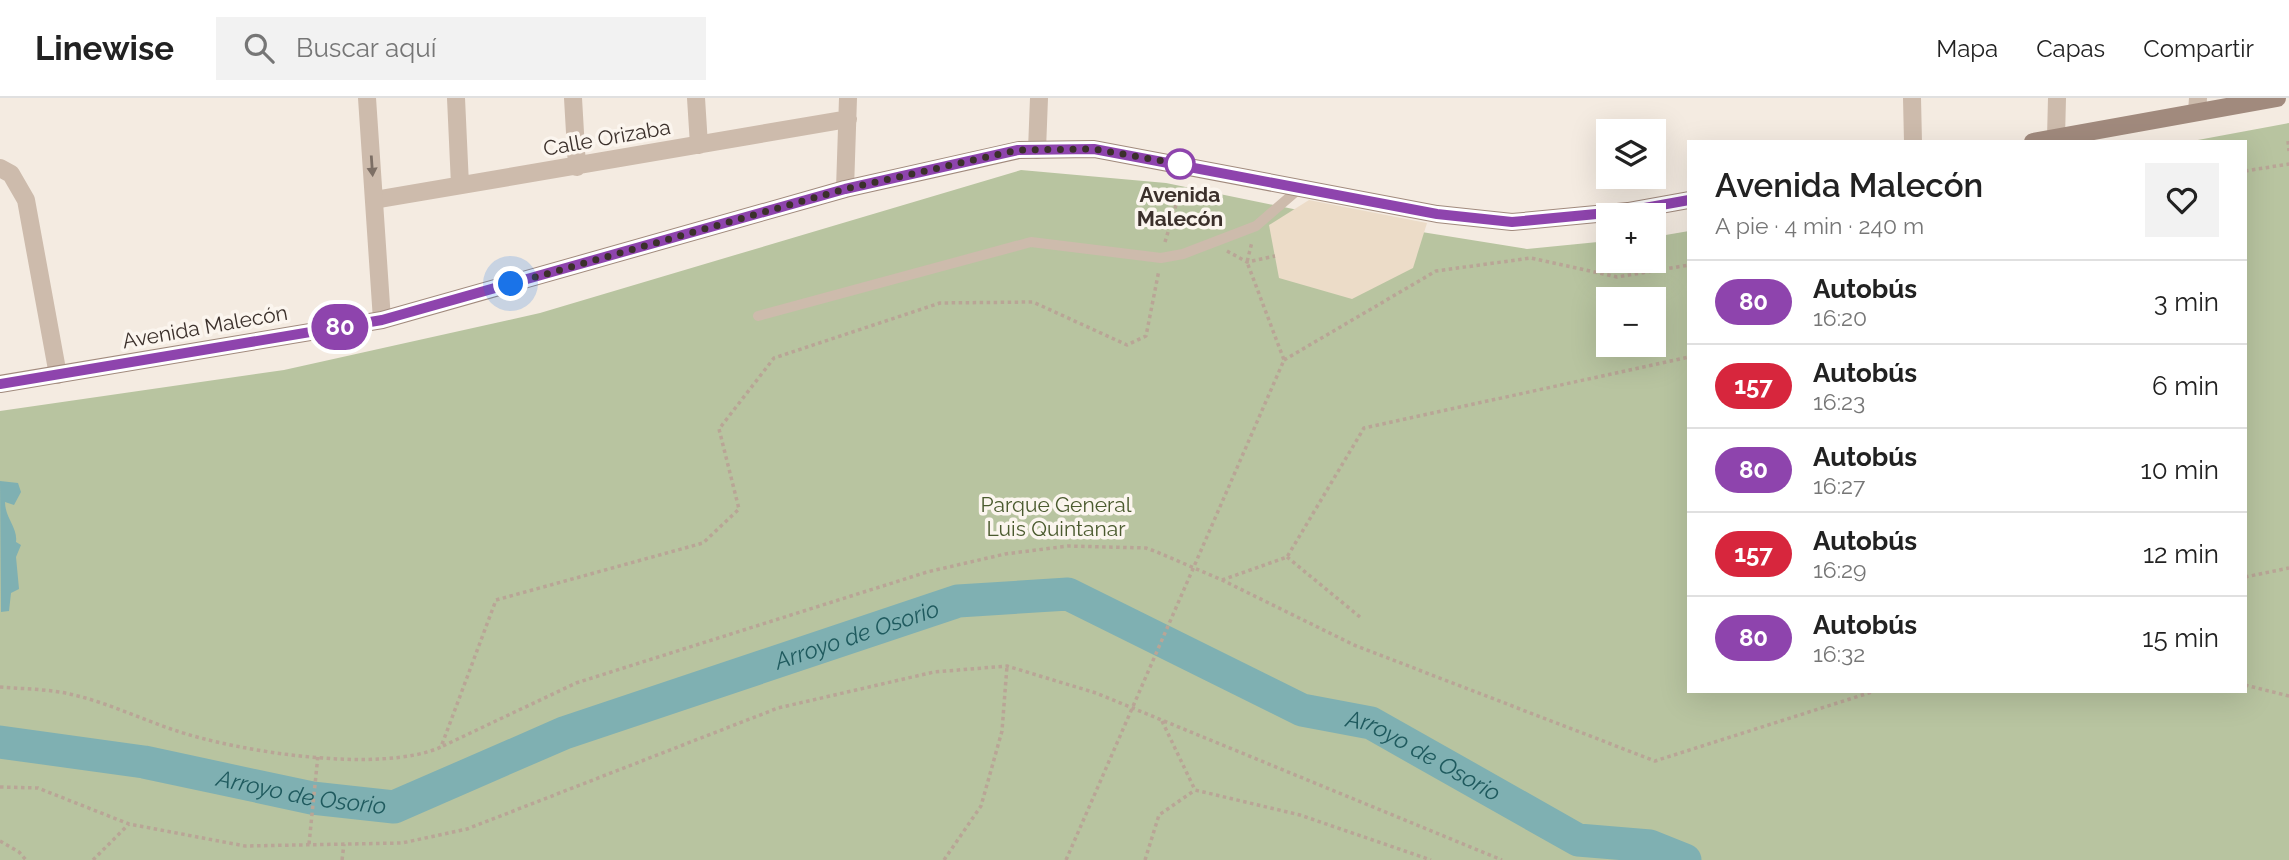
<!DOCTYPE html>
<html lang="es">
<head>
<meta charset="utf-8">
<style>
  body { margin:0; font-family:Raleway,sans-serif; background:#f2f2f2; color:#222; height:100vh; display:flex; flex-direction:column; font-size:26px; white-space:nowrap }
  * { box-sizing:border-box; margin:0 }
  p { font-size:23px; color:#767676 }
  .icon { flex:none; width:38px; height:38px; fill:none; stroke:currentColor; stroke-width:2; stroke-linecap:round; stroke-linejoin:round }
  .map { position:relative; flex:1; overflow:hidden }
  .drawer { position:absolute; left:1687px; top:42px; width:560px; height:553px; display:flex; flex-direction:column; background:#fff; border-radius:0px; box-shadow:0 7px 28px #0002 }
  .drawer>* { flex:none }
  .badge { padding:0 14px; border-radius:23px; font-size:24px; line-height:46px }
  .buttons { position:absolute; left:1596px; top:21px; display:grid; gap:14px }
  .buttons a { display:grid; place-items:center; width:70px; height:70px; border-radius:0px; background:#fff; box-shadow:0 7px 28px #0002; font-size:35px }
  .you { position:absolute; width:35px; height:35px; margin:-18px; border:5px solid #fff; border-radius:50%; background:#1a73e8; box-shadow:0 0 0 10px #1a73e833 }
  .map>.badge { position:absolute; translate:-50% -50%; box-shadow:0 0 0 4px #fff }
  .round { display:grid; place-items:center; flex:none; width:74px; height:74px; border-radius:0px; background:#f2f2f2 }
  .headline { display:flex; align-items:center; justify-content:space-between; height:119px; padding:0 28px }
  h1 { font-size:33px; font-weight:600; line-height:52px }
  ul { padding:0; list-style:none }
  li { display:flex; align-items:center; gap:21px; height:84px; padding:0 28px; border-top:2px solid #e0e0e0 }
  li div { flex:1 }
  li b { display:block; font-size:26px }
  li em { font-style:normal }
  li .badge { min-width:77px; font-weight:700; text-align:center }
  header { display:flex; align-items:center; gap:42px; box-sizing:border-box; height:98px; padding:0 35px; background:#fff; border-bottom:2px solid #e0e0e0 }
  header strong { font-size:33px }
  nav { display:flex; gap:38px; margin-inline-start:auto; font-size:24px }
  .search { width:490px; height:63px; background:#f2f2f2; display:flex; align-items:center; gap:18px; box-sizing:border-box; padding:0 24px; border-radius:0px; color:#767676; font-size:26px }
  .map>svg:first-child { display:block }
</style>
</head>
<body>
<header>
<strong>Linewise</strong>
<div class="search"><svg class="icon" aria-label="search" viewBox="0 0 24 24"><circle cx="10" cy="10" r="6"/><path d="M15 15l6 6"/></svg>Buscar aquí</div>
<nav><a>Mapa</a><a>Capas</a><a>Compartir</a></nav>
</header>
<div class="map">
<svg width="2289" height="762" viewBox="0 0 2289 762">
  <rect width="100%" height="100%" fill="#f4ebe1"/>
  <path fill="#b8c4a0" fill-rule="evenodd" d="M2289,25v737h-2289v-449l284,-41 256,-57 481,-143 145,13 181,37 180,29 81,-8v20h46v-24l35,-6v460h556v-549h-58zM1608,201h46v46h-46z"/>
  <path fill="#ecdcc8" d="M1309,102l118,23 -14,45 -61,31 -73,-21 -10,-53z"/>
  <path fill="#7fb0b2" d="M0,383l18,2 3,9 -7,13 -9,-3c0,16 13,26 11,40l5,3 -5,12 3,32 -8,4 -2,18 -8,1z"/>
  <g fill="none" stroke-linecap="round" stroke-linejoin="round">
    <path stroke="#7fb0b2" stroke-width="33" id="s1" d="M0,644l144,20 168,36 82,9 170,-74 394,-132 110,-7 234,116 69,13 207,117 72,6 35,14"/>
    <path stroke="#b9a596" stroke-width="3.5" stroke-dasharray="3.5 3.5" stroke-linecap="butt" d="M2288,43l1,10
      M2245,73l44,-7
      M1165,144l14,-47
      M1227,153l20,11 28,-6
      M1284,262l152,-89 95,-13 86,19 72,-12
      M1287,459l73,60
      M2245,479l44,-9
      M1222,482l65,-23 77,-129 325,-71
      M2245,587l44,11
      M0,589c24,2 51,2 74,8 34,8 67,24 100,35 64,22 207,44 267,17l55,-147 207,-57 36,-34 -20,-80 55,-71 166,-55 93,-1 94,43 19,-9 13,-66
      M1162,623l33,69 105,25 131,45
      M443,648l133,-63 351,-111 78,-18 63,-8 78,2 11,4 65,28 132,65 301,116 220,-70
      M0,689l38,1 91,36 116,22 157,-3 65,-14 311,-121 156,-36 73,-6 89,27 406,167
      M0,743l19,11 7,8
      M309,746l9,-89
      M93,762l36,-36
      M342,762l2,-16
      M944,762l37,-54 21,-75 5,-65
      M1066,762l218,-500 -37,-98 5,-20
      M1145,762l14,-45 36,-25"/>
    <path stroke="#cdbbac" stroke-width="10" d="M758,218l273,-74 130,16 22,-4 73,-28 44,-38"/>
    <path stroke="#cdbbac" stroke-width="18" d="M456,0l4,87
      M573,0l4,69
      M696,0l3,47
      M1912,0l1,44
      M2197,14l1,-14
      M2056,40l1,-40
      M1037,52l2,-52
      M0,70l11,6 15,26 32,175
      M845,91l3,-91
      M374,102l474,-81"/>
    <path stroke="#cdbbac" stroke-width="18" d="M367,0l15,222"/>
    <path stroke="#a18a7d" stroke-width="18" d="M2033,44l244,-44
      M0,286l382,-64 463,-131 174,-39 75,-1 343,65 75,8 116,-11 61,-11"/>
  </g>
  <defs><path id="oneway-solid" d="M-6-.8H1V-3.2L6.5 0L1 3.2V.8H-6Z" transform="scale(1.75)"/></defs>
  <use fill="#7d6f65" href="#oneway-solid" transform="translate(372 68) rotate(86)"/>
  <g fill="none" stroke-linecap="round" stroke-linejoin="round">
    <g stroke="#fff" stroke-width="16">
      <path id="line" d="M0,286l382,-64 463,-131 173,-39 76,-1 343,65 75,8 116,-11 61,-11"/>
    </g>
    <use href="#line" stroke="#8e44ad" stroke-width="10"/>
    <path stroke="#3b302b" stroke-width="7" stroke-dasharray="0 12.6" d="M511,186l334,-95 173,-39 76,-1 86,15"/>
  </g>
  <circle fill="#fff" stroke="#8e44ad" stroke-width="3.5" cx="1180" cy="66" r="14"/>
  <g text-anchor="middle" stroke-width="7" stroke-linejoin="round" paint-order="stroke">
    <g font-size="21" fill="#3b302b" stroke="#fbf5ee">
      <text transform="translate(607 40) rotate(-10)" y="7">Calle Orizaba</text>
      <text transform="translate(205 229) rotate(-10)" y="7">Avenida Malecón</text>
    </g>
    <g font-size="21" font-weight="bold" fill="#3b302b" stroke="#fbf5ee">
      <text x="1180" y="104">Avenida<tspan x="1180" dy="24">Malecón</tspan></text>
    </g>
    <g font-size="21" fill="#4a5a2e" stroke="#fbf5ee">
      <text x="1056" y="414">Parque General<tspan x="1056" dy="24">Luis Quintanar</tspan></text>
    </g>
    <g font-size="23" font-style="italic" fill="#1f5a5e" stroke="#fbf5ee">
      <text dy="8" stroke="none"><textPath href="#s1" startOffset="894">Arroyo de Osorio</textPath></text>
      <text dy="8" stroke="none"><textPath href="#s1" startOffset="1503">Arroyo de Osorio</textPath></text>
      <text dy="8" stroke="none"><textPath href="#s1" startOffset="306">Arroyo de Osorio</textPath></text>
    </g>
  </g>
</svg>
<div class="buttons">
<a><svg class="icon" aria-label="layers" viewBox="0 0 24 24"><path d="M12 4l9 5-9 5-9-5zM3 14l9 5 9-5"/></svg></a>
<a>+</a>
<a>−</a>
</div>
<div class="you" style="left:511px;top:186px"></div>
<b class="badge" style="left:340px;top:229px;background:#8e44ad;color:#fff">80</b>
<section class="drawer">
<div class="headline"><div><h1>Avenida Malecón</h1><p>A pie · 4 min · 240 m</p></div><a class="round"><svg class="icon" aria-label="heart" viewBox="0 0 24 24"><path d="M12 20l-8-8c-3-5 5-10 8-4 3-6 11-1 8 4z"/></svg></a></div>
<ul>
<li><span class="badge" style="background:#8e44ad;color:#fff">80</span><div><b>Autobús</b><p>16:20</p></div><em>3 min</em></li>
<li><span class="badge" style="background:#d7263d;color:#fff">157</span><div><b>Autobús</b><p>16:23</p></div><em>6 min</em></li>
<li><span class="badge" style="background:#8e44ad;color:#fff">80</span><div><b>Autobús</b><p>16:27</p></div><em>10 min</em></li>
<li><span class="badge" style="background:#d7263d;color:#fff">157</span><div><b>Autobús</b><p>16:29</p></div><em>12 min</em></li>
<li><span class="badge" style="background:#8e44ad;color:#fff">80</span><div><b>Autobús</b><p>16:32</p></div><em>15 min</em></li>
</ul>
</section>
</div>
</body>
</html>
